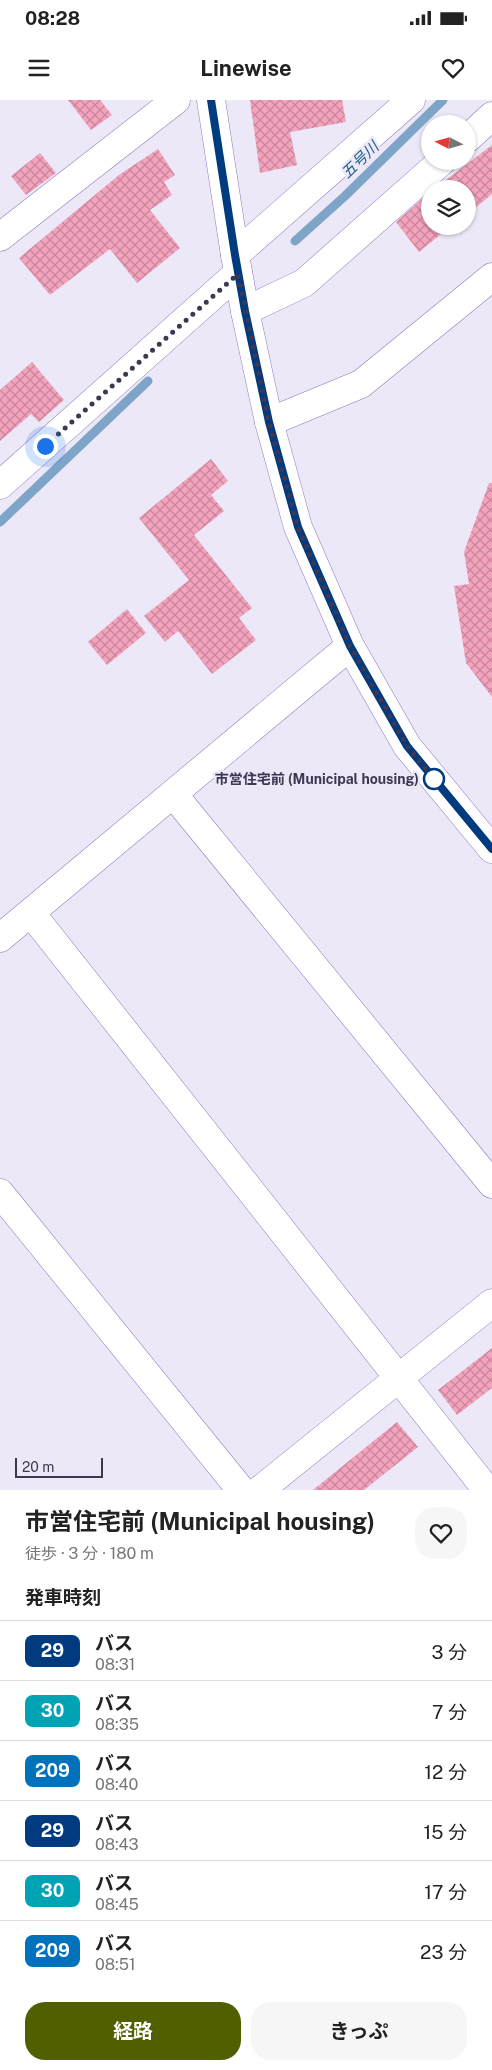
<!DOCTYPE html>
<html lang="ja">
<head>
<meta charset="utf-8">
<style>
  body { margin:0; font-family:"Public Sans","Noto Sans JP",sans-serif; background:#f6f6f6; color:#222; height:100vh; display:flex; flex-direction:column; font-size:19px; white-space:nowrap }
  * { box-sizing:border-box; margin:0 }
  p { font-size:16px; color:#767676 }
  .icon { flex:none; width:28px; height:28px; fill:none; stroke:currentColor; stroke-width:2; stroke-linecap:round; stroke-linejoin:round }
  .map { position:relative; height:1390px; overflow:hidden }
  .sheet { display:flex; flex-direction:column; background:#fff; flex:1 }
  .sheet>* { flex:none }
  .badge { padding:0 10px; border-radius:8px; font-size:18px; line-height:32px }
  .needle { width:32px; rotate:276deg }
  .fabs { position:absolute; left:421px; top:15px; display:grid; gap:10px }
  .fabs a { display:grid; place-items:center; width:55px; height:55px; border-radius:50%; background:#fff; box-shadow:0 1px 4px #0004; font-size:25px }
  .scale { position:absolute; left:15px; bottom:12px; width:88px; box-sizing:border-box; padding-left:5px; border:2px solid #3f3652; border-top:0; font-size:14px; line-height:18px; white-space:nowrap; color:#3f3652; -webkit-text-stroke:4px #ece8f7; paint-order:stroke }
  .you { position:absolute; width:25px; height:25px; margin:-12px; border:4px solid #fff; border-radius:50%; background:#1a73e8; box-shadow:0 0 0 8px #1a73e833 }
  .map>.badge { position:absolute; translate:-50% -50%; box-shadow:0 0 0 2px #fff }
  h2 { padding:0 25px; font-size:19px; line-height:45px }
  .round { display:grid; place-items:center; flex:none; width:52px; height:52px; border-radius:20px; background:#f6f6f6 }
  .overview { display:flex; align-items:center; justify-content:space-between; height:85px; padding:0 25px }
  h1 { font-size:24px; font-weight:700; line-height:38px }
  .button { display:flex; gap:10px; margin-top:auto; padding:10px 25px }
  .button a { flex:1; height:58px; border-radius:20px; background:#525f00; color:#fff; font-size:20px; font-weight:700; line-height:58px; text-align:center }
  .button a+a { background:#f6f6f6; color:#222 }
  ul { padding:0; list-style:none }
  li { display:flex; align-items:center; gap:15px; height:60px; padding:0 25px; border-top:1px solid #e0e0e0 }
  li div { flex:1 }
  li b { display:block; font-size:19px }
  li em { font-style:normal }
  li .badge { min-width:55px; font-weight:700; text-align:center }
  .status { display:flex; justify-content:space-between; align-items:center; height:35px; padding:0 25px; background:#fff; direction:ltr }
  .status svg { height:14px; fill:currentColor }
  header { display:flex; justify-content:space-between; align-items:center; height:65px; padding:0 25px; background:#fff; font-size:22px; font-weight:700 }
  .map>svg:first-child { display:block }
</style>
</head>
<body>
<div class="status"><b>08:28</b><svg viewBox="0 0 49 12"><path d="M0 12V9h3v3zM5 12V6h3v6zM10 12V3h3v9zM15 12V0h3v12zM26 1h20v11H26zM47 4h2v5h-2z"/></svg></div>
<header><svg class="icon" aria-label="menu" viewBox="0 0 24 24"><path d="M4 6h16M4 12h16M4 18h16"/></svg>Linewise<svg class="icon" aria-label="heart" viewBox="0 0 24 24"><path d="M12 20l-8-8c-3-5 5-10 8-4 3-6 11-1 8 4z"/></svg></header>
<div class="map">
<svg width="492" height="1390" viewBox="0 0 492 1390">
  <defs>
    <pattern id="building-cross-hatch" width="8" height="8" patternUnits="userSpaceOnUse" patternTransform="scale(1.25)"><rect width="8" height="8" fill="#f4a3bd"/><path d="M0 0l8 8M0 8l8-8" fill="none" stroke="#c7869c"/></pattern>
  </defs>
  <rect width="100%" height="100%" fill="#ece8f7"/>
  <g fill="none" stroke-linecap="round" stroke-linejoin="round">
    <path stroke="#7ea5c8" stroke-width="9" d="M295,141l50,-45 98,-96
      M0,422l148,-141"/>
  </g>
  <path fill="url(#building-cross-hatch)" d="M68,0h32l12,15 -21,15z
    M250,0h92l4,22 -56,10 7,33 -37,8z
    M492,45v49l-24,20v-25h-34z
    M158,49l17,26 -11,7 8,13 -22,15 30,38 -43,35 -27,-34 -60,46 -31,-37 100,-83z
    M40,53l16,20 -30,22 -15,-19z
    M430,92v34h21l-32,26 -23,-30z
    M32,262l32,38 -25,22 -8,-8 -31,27v-51z
    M211,359l17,22 -17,14 13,16 -30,24 58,73 -13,10 17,22 -44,34 -34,-43 -13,11 -21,-26 45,-36 -50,-62z
    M489,383h3v214l-26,-34 -12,-77 15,-2 -5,-32z
    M127,509l19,24 -39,32 -19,-23z
    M492,1248v40l-35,27 -19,-25z
    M397,1322l21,25 -54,43h-51z"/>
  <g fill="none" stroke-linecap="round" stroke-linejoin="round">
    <g stroke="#8f79bc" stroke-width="29">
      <path id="street" d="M468,38l24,-22
        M0,137l176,-137
        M235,155l176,-155
        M245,211l59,-28 138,-122
        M269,322l92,-38 131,-107
        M0,385l238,-212
        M173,694l319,390
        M31,813l456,577
        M0,838l350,-292
        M0,1093l241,297
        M260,1390l232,-187"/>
    </g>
    <g stroke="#8f79bc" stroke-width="29">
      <path id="secondary" d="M211,0l24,155 10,56 24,111 29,105 52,119 57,100 85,103"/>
    </g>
    <use href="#street" stroke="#fff" stroke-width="28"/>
    <use href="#secondary" stroke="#fff" stroke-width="28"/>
  </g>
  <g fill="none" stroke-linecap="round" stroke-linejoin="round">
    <g stroke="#fff" stroke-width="11">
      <path id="line" d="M211,0l24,155 10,56 24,111 29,105 52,119 57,100 85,103"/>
    </g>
    <use href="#line" stroke="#003b80" stroke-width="8"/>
    <path stroke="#3f3652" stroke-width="5" stroke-dasharray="0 9" d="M45,346l193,-172 31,148 29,105 52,119 57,100 27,33"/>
  </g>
  <circle fill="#fff" stroke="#003b80" stroke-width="2.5" cx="434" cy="679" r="10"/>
  <g text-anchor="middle" stroke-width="5" stroke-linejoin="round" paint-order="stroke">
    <g font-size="14" font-weight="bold" fill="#3f3652" stroke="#ece8f7" text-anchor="end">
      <text x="419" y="684">市営住宅前 (Municipal housing)</text>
    </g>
    <g font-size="15" font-style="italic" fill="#1a5d83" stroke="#ece8f7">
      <text transform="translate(360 60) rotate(-44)" y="5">五号川</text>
    </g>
  </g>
</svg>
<div class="fabs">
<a><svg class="needle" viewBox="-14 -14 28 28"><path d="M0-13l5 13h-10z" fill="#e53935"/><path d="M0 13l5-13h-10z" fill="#767676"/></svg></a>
<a><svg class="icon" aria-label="layers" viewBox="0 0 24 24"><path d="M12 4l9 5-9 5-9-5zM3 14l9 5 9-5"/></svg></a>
</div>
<div class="scale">20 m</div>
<div class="you" style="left:45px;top:346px"></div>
</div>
<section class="sheet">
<div class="overview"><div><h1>市営住宅前 (Municipal housing)</h1><p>徒歩 · 3 分 · 180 m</p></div><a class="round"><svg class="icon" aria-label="heart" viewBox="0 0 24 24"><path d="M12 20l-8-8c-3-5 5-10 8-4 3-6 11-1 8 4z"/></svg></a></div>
<h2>発車時刻</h2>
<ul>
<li><span class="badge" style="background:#003b80;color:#fff">29</span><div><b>バス</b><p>08:31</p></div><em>3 分</em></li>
<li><span class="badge" style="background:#00a3b4;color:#fff">30</span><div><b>バス</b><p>08:35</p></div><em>7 分</em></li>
<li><span class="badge" style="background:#0072bc;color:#fff">209</span><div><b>バス</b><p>08:40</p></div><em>12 分</em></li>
<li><span class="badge" style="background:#003b80;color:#fff">29</span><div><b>バス</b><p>08:43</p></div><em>15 分</em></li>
<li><span class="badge" style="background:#00a3b4;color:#fff">30</span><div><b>バス</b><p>08:45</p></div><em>17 分</em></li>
<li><span class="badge" style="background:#0072bc;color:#fff">209</span><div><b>バス</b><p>08:51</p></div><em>23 分</em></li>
</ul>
<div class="button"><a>経路</a><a>きっぷ</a></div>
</section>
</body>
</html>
